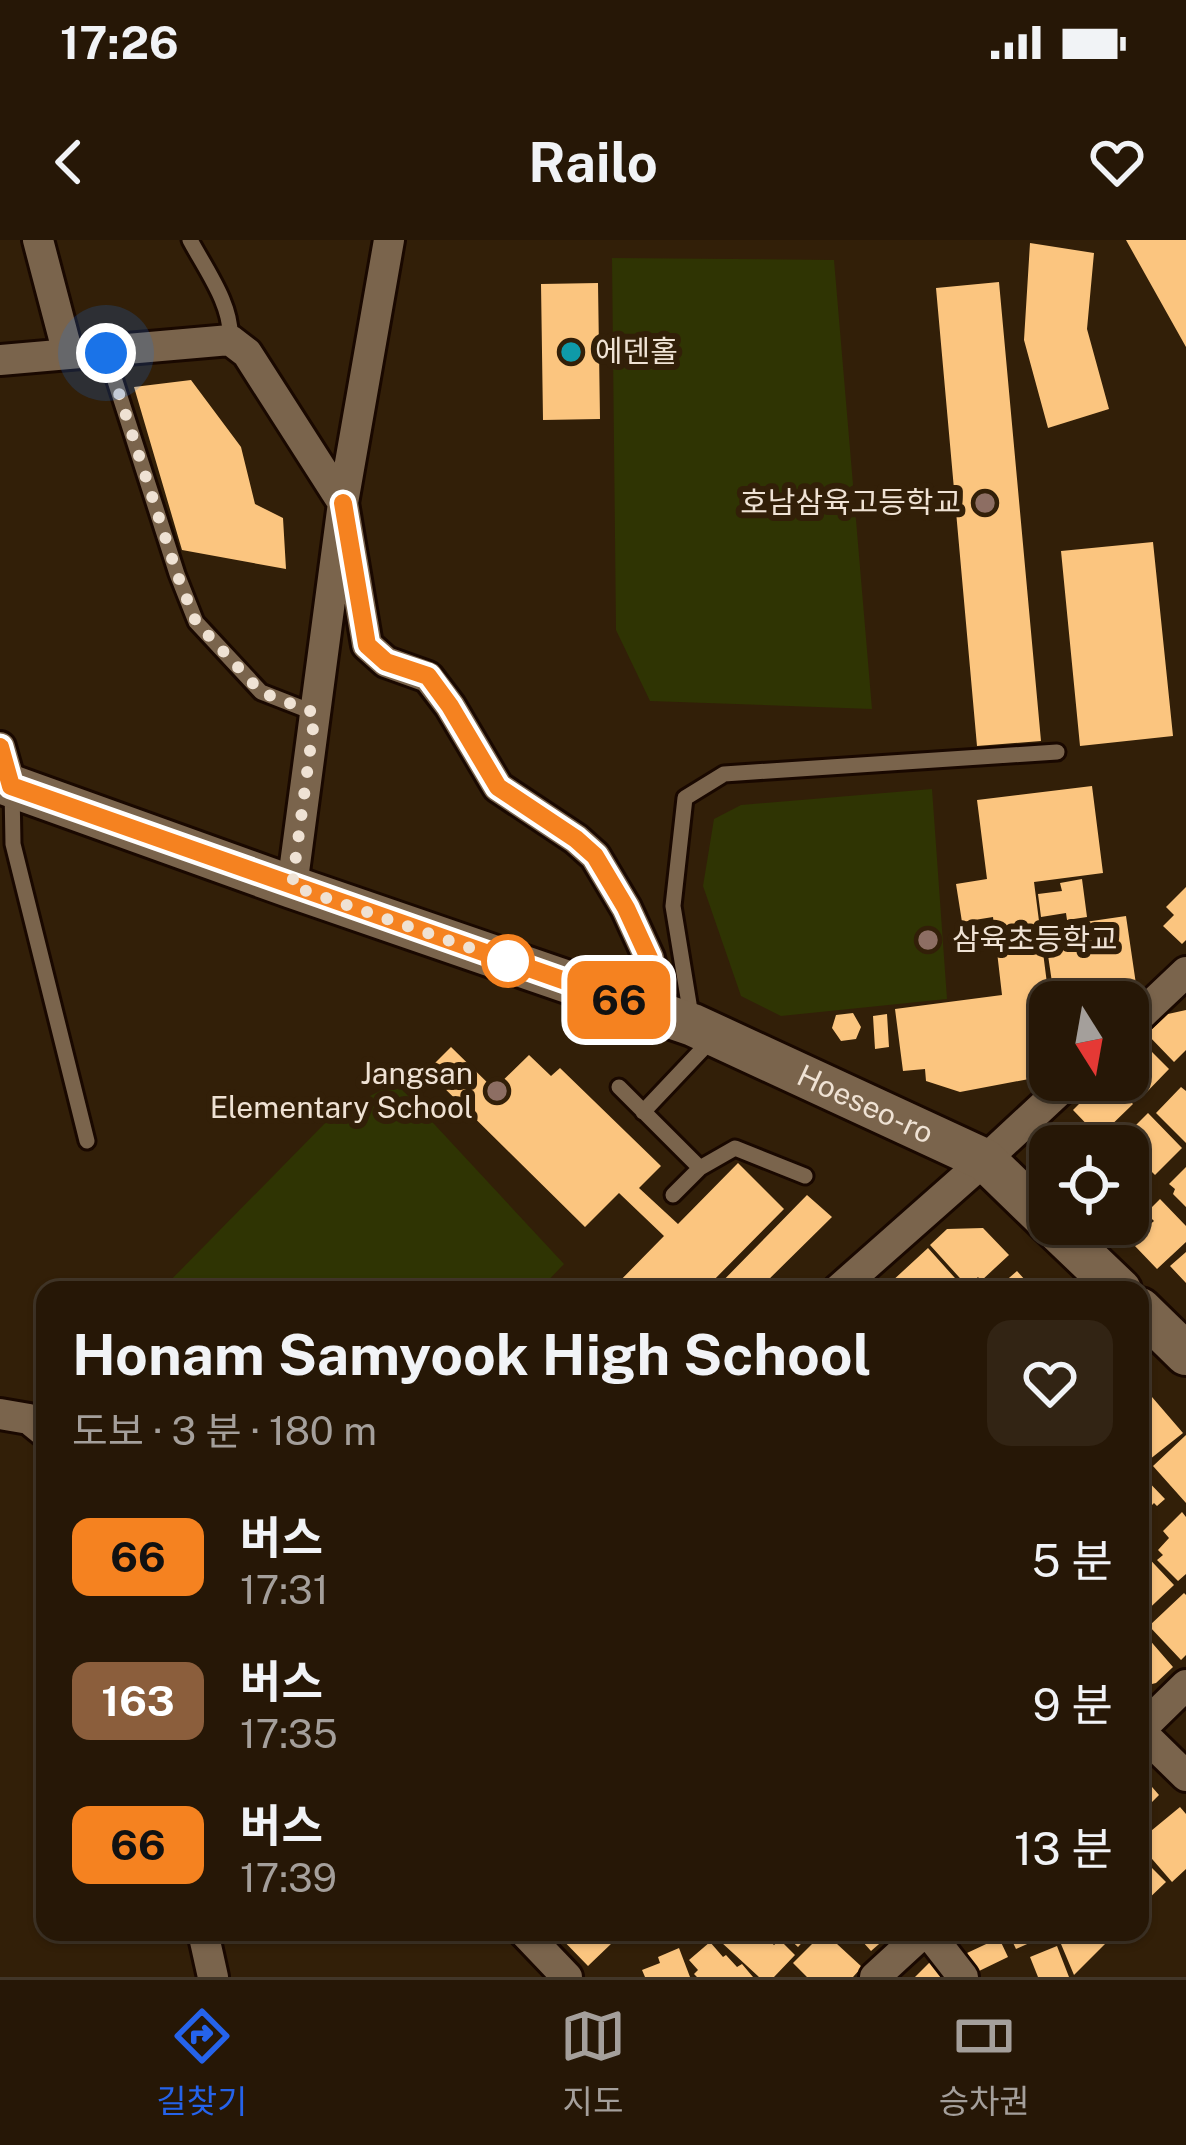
<!DOCTYPE html>
<html lang="ko">
<head>
<meta charset="utf-8">
<style>
  body { margin:0; font-family:"Public Sans","Noto Sans KR",sans-serif; background:#322414; color:#f1f3f6; height:100vh; display:flex; flex-direction:column; font-size:45px; white-space:nowrap }
  * { box-sizing:border-box; margin:0 }
  p { font-size:39px; color:#a49f9b }
  .icon { flex:none; width:66px; height:66px; fill:none; stroke:currentColor; stroke-width:2; stroke-linecap:round; stroke-linejoin:round }
  .map { position:relative; flex:1; overflow:hidden }
  .details { position:absolute; left:36px; top:1041px; width:1113px; height:660px; display:flex; flex-direction:column; background:#261706; border-radius:24px; box-shadow:0 3px 9px #0004,0 0 0 3px #423628 }
  .details>* { flex:none }
  .badge { padding:0 24px; border-radius:18px; font-size:42px; line-height:78px }
  .needle { width:78px; rotate:169deg }
  .controls { position:absolute; left:1029px; top:741px; display:grid; gap:24px }
  .controls a { display:grid; place-items:center; width:120px; height:120px; border-radius:24px; background:#261706; box-shadow:0 3px 9px #0004,0 0 0 3px #423628; font-size:60px }
  .you { position:absolute; width:60px; height:60px; margin:-30px; border:9px solid #fff; border-radius:50%; background:#1a73e8; box-shadow:0 0 0 18px #1a73e833 }
  .map>.badge { position:absolute; translate:-50% -50%; box-shadow:0 0 0 6px #fff }
  .round { display:grid; place-items:center; flex:none; width:126px; height:126px; border-radius:24px; background:#322414 }
  .overview { display:flex; align-items:center; justify-content:space-between; height:204px; padding:0 36px }
  h1 { font-size:57px; font-weight:700; line-height:90px }
  ul { padding:0; list-style:none }
  li { display:flex; align-items:center; gap:36px; height:144px; padding:0 36px }
  li div { flex:1 }
  li b { display:block; font-size:45px }
  li em { font-style:normal }
  li .badge { min-width:132px; font-weight:700; text-align:center }
  .status { display:flex; justify-content:space-between; align-items:center; height:84px; padding:0 60px; background:#261706; direction:ltr }
  .status svg { height:33px; fill:currentColor }
  header { display:flex; justify-content:space-between; align-items:center; height:156px; padding:0 36px; background:#261706; font-size:54px; font-weight:700 }
  .menu { display:flex; justify-content:space-around; align-items:center; height:168px; border-top:3px solid #423628; background:#261706; font-size:33px; color:#a49f9b }
  .menu a { display:grid; justify-items:center; gap:6px }
  .menu .selected { color:#2563eb }
  .map>svg:first-child { display:block }
</style>
</head>
<body>
<div class="status"><b>17:26</b><svg viewBox="0 0 49 12"><path d="M0 12V9h3v3zM5 12V6h3v6zM10 12V3h3v9zM15 12V0h3v12zM26 1h20v11H26zM47 4h2v5h-2z"/></svg></div>
<header><svg class="icon" aria-label="back" viewBox="0 0 24 24"><path d="M15 5l-7 7 7 7"/></svg>Railo<svg class="icon" aria-label="heart" viewBox="0 0 24 24"><path d="M12 20l-8-8c-3-5 5-10 8-4 3-6 11-1 8 4z"/></svg></header>
<div class="map">
<svg width="1186" height="1737" viewBox="0 0 1186 1737">
  <rect width="100%" height="100%" fill="#321f08"/>
  <path fill="#2f3403" d="M612,18l222,2 38,449 -222,-8 -34,-71z
    M932,549l15,210 -166,17 -40,-20 -38,-110 11,-67 27,-14z
    M396,843l168,181 -25,26h-378l173,-176z"/>
  <path fill="#fbc57f" d="M1126,0h60v107z
    M1030,3l64,10 -7,76 22,80 -61,19 -24,-88z
    M999,42l42,459 -64,5 -41,-458z
    M598,43l2,136 -57,1 -2,-136z
    M191,140l50,67 14,57 28,14 3,51 -104,-19 -48,-163z
    M1153,302l20,194 -93,10 -19,-195z
    M1092,546l11,87 -69,9 16,125v68l-90,17 -34,-11 -1,-12 -22,2 -8,-62 107,-14 -9,-78 -31,5 -6,-38 31,-5 -10,-79z
    M1082,639l5,38 -20,3 -1,-7 -25,4 -3,-23 24,-3 -2,-8z
    M1186,647v53l-4,4 -19,-18 11,-11 -8,-8z
    M1126,676l11,75 -8,1 -6,10h-40l-1,-10 -28,4 -10,-68z
    M1186,770v40l-12,12 -27,-28 21,-20z
    M853,773l8,14 -5,12 -15,2 -9,-13 4,-13z
    M887,774l2,33 -14,2 -2,-33z
    M1141,801l28,28 -28,29 -19,-18h6v-26z
    M451,807l43,42 35,-34 22,21 9,-8 101,98 -22,22 39,36 60,-61 46,46 -80,81h-93l53,-54 -45,-43 -34,34 -158,-156z
    M1103,840h6l24,24 -34,33 -26,-27z
    M1181,847l5,4v52l-30,-30z
    M1148,873l34,35 -27,27 -17,-17 -4,4 -6,-6v-10h-13z
    M1067,883l22,23h-38v-7z
    M1186,927v40l-13,-13 2,-5 -6,-5z
    M1128,946l12,12 -12,13z
    M807,955l25,22 -74,73 -13,-2 -3,2h-28z
    M1160,959l26,27v16l-29,27 -23,-24 10,-9 -4,-3 14,-12 -8,-8z
    M983,988l26,27 -28,26 -3,-4 -10,10 -38,-42 17,-16z
    M928,1008l35,39 -3,3h-64l-6,-7z
    M1186,1012v31l-16,-17z
    M1017,1031l17,19h-39z
    M1152,1157l31,36 -43,34v-59z
    M1186,1195v68l-33,-37z
    M1140,1233l25,26 -8,7 -3,-3 -14,14z
    M1182,1272l4,5v57l-8,7 -21,-21 6,-5 -5,-5 11,-12 -6,-7z
    M1140,1309l34,36 -34,32z
    M1184,1353l2,2v60l-5,5 -32,-34z
    M1147,1397l26,30 -17,16 -16,4v-44z
    M1140,1540h6l13,15 -14,14 5,5 -10,8z
    M1180,1567l6,7v55l-14,13 -32,-37v-5z
    M1140,1616l26,26 -22,21 -4,-3z
    M555,1692h46l11,11 -24,23z
    M730,1692h18l8,7 5,-6 13,12 6,-5 15,15 -21,22h-15l-38,-35z
    M782,1692h30l-14,15z
    M824,1692l38,35 -9,10h-46l-14,-14z
    M854,1692h32v6l-15,13z
    M1008,1692h46l-38,17z
    M1058,1692h52l-7,8 4,2 -33,33 -13,-31 5,-5z
    M999,1698l9,19 -31,15 -10,-19z
    M710,1702l13,15 3,-2 11,12 5,-3 11,13h-56l-3,-3 4,-4 -9,-10z
    M1057,1706l12,31h-31l-8,-20z
    M679,1708l11,29h-45l-3,-7 18,-7 -2,-6z
    M933,1719l10,18h-28z"/>
  <g fill="none" stroke-linecap="round" stroke-linejoin="round">
    <g stroke="#190800" stroke-width="21">
      <path id="lane" d="M190,0c16,30 43,66 40,100
        M106,113l71,221 19,48 65,70 54,21
        M12,549l1,55 74,297
        M691,776l-18,-110 12,-108 39,-24 333,-22
        M619,847l81,81
        M643,872l70,-74
        M673,955l27,-27 35,-20 70,28"/>
    </g>
    <g stroke="#190800" stroke-width="36">
      <path id="street" d="M38,0l30,114
        M0,120l230,-20 17,13 96,150 24,142 19,17 42,15 22,29 48,81 78,52 19,17 31,52 23,50 13,57
        M0,507l11,39
        M292,647l51,-384 46,-263
        M1128,787l58,-55
        M838,1050l147,-130 86,-80
        M0,1174l29,5 16,13
        M1140,1490l46,-45
        M1140,1491l46,45
        M203,1692l10,45
        M524,1692l43,45
        M928,1692l35,45
        M875,1737l49,-45"/>
    </g>
    <g stroke="#190800" stroke-width="48">
      <g id="secondary">
        <path id="s1" d="M0,542l292,105 401,138 292,135 65,63"/>
        <path d="M1051,984l69,66"/>
        <path d="M1140,1069l46,45"/>
      </g>
    </g>
    <use href="#lane" stroke="#7a644c" stroke-width="15"/>
    <use href="#street" stroke="#7a644c" stroke-width="30"/>
    <use href="#secondary" stroke="#7a644c" stroke-width="42"/>
  </g>
  <g fill="none" stroke-linecap="round" stroke-linejoin="round">
    <g stroke="#fff" stroke-width="27">
      <path id="line" d="M0,507l11,39 651,229 -13,-57 -23,-50 -31,-52 -19,-17 -78,-52 -48,-81 -22,-30 -42,-14 -19,-17 -24,-142"/>
    </g>
    <use href="#line" stroke="#f58220" stroke-width="18"/>
    <path stroke="#efe2d4" stroke-width="12" stroke-dasharray="0 21.6" d="M106,113l71,221 19,48 65,70 54,21 -23,173 216,75"/>
  </g>
  <circle fill="#0f9aa8" stroke="#321f08" stroke-width="4.5" cx="571" cy="112" r="12"/>
  <g fill="#8d6e63" stroke="#321f08" stroke-width="4.5">
    <circle cx="985" cy="263" r="12"/>
    <circle cx="928" cy="700" r="12"/>
    <circle cx="497" cy="851" r="12"/>
  </g>
  <circle fill="#fff" stroke="#f58220" stroke-width="6" cx="508" cy="721" r="24"/>
  <g text-anchor="middle" stroke-width="12" stroke-linejoin="round" paint-order="stroke">
    <g font-size="30" fill="#efe2d4" stroke="#321f08" text-anchor="start">
      <text x="595" y="122">에덴홀</text>
      <text x="961" y="273" text-anchor="end">호남삼육고등학교</text>
      <text x="952" y="710">삼육초등학교</text>
      <text x="473" y="844" text-anchor="end">Jangsan<tspan x="473" dy="34">Elementary School</tspan></text>
    </g>
    <g font-size="30" fill="#efe2d4" stroke="#321f08">
      <text dy="10" stroke="none"><textPath href="#s1" startOffset="924">Hoeseo-ro</textPath></text>
    </g>
  </g>
</svg>
<div class="controls">
<a><svg class="needle" viewBox="-14 -14 28 28"><path d="M0-13l5 13h-10z" fill="#e53935"/><path d="M0 13l5-13h-10z" fill="#a49f9b"/></svg></a>
<a><svg class="icon" aria-label="locate" viewBox="0 0 24 24"><circle cx="12" cy="12" r="6"/><path d="M12 2v4M12 18v4M2 12h4M18 12h4"/></svg></a>
</div>
<div class="you" style="left:106px;top:113px"></div>
<b class="badge" style="left:619px;top:760px;background:#f58220;color:#111">66</b>
<section class="details">
<div class="overview"><div><h1>Honam Samyook High School</h1><p>도보 · 3 분 · 180 m</p></div><a class="round"><svg class="icon" aria-label="heart" viewBox="0 0 24 24"><path d="M12 20l-8-8c-3-5 5-10 8-4 3-6 11-1 8 4z"/></svg></a></div>
<ul>
<li><span class="badge" style="background:#f58220;color:#111">66</span><div><b>버스</b><p>17:31</p></div><em>5 분</em></li>
<li><span class="badge" style="background:#8b5e3c;color:#fff">163</span><div><b>버스</b><p>17:35</p></div><em>9 분</em></li>
<li><span class="badge" style="background:#f58220;color:#111">66</span><div><b>버스</b><p>17:39</p></div><em>13 분</em></li>
</ul>
</section>
</div>
<nav class="menu">
<a class="selected"><svg class="icon" aria-label="directions" viewBox="0 0 24 24"><path d="M12 3l9 9-9 9-9-9zM9 14v-3h6M13 9l2 2-2 2"/></svg>길찾기</a>
<a><svg class="icon" aria-label="map" viewBox="0 0 24 24"><path d="M3 6l6-2 6 2 6-2v14l-6 2-6-2-6 2zM9 4v14M15 6v14"/></svg>지도</a>
<a><svg class="icon" aria-label="tickets" viewBox="0 0 24 24"><path d="M3 7h18v10H3zM15 7v10"/></svg>승차권</a>
</nav>
</body>
</html>
